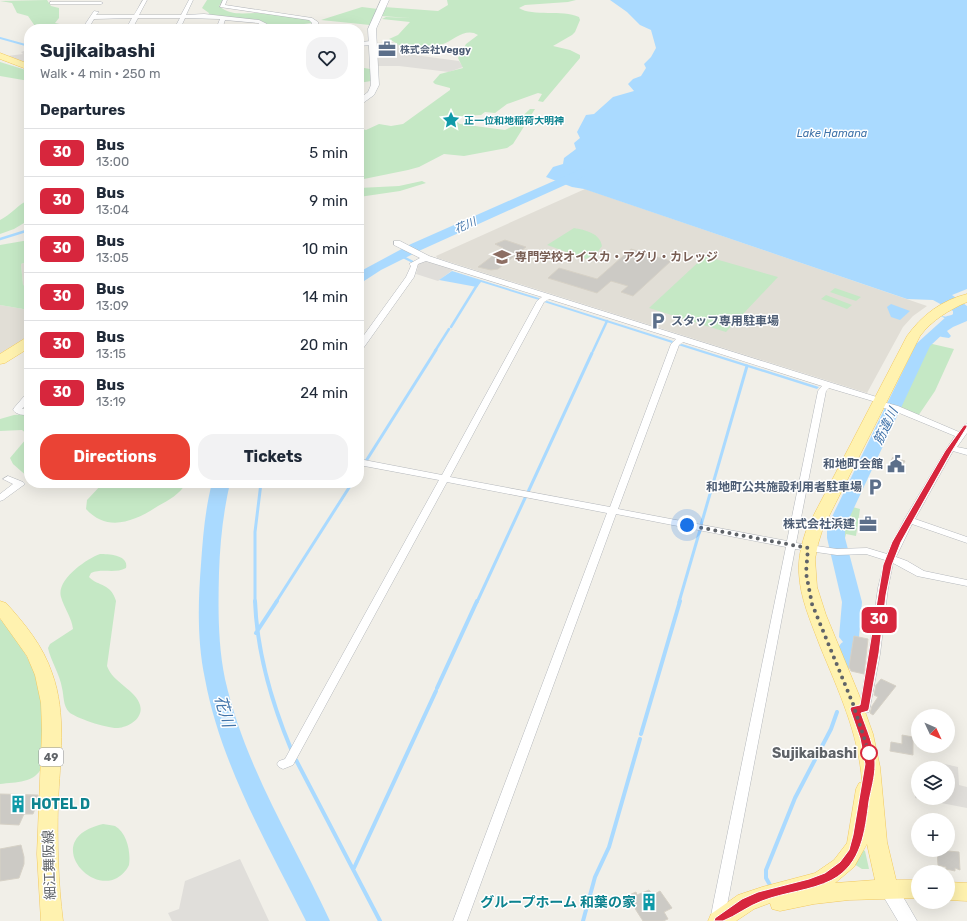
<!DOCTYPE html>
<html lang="en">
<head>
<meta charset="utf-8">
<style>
  body { margin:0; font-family:Rubik,"Noto Sans JP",sans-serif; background:#f2f2f3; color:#1f2937; height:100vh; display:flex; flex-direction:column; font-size:15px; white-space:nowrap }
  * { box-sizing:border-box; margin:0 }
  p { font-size:13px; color:#747a83 }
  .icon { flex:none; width:22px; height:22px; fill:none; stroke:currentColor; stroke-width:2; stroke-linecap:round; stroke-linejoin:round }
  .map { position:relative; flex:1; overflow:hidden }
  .details { position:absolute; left:24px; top:24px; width:340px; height:464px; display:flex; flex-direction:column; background:#fff; border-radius:16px; box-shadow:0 4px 16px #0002 }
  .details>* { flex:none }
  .badge { padding:0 8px; border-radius:6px; font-size:14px; line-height:26px }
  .needle { width:26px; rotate:134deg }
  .controls { position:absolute; left:911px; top:709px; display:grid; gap:8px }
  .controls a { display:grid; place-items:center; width:44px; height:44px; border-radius:50%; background:#fff; box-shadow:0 4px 16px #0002; font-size:20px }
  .you { position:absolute; width:20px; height:20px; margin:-10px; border:3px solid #fff; border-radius:50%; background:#1a73e8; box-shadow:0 0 0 6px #1a73e833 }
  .map>.badge { position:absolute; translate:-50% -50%; box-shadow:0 0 0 2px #fff }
  h2 { padding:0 16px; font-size:15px; line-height:36px }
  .round { display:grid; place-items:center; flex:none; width:42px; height:42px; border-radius:16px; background:#f2f2f3 }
  .headline { display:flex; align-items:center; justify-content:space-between; height:68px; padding:0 16px }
  h1 { font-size:19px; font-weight:700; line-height:30px }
  .primary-button { display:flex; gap:8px; margin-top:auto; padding:8px 16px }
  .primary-button a { flex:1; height:46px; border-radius:16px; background:#ea4335; color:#fff; font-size:16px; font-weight:700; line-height:46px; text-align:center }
  .primary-button a+a { background:#f2f2f3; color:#1f2937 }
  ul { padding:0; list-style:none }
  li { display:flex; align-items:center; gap:12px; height:48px; padding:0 16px; border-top:1px solid #e0e1e3 }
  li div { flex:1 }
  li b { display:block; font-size:15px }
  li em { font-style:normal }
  li .badge { min-width:44px; font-weight:700; text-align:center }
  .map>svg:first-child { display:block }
</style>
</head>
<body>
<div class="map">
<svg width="967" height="921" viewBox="0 0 967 921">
  <rect width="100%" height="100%" fill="#f1efe8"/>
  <path fill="#e0deda" d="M392,42l7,2 6,5 2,5 52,7 4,6 -14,5 -50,-6h-22l-2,-23z
    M29,49v11l-6,2 -16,-6 16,-2 -2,-2z
    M424,261h4l26,8 -16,12 -22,-7 3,-11z
    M936,762l22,5 1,18 8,2v21l-52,-10v-21l3,1v20h30v-30h-12z
    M240,859l29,62h-97l-4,-8 11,-4 6,-28z"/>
  <path fill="#e1ded6" d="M585,189l342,117 -14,10 -10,11 -36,66 -430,-135 -1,-2z
    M29,261v26l-6,-2 -2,-21z
    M0,305l29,5v27l-29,17z"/>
  <path fill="#c5e8c5" d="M47,0l4,6 8,2v10l-4,5 14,3 7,3h-39l-9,-13 -11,-3 -5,-10 -12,-2z
    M207,0h16l-4,6c11,10 25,7 39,7 16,1 32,4 47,6l5,1 2,3 -16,2 -3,3 2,1h-27l-1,-4 -2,-2 -57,-8 1,-2 -7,-5z
    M447,0h129l-8,2 -43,3 -6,3c14,9 43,1 60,9l1,3 -5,12 -3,3 -19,11 17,4 10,5v3l-37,44 -5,-1 4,-7 -4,-1 -31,11 -12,9 -10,-1 -4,3 -18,1 -6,6 3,2 45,6 6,-3 19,-18h5l-22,35 -6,4 -43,8 -20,-2 -25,13 -11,3 -49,10v-30l3,-2 -3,-2v-18l7,2 13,-6 12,2 12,-2 47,-34v-2l-15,-4 -2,-2 7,-8 23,-6 -5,-10 8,-14 12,-9c-12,-8 -24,5 -35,9 -9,3 -25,7 -35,6 -3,-1 -15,-9 -19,-11l9,-4 12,-13 -28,-3 4,-2 25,1 -31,-2 4,-9 54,4 10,-6z
    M362,7l16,2 -8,16 -49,-5z
    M0,62l29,9v10l-29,-5z
    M359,67l11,2 1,12 -12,2z
    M422,181l4,2 -26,8 -41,6v-9l40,-2z
    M29,200v20l-15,9 -14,5v-14c11,-5 18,-16 29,-20z
    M574,228c11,2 26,5 28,18l-5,7 -11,6 -39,-14z
    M29,240v21l-8,3 2,21 6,2v23l-29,-5v-60z
    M705,256l73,21 -52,55 -77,-24z
    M835,288l26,9 -5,4 -26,-9z
    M826,295l26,10 -5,4 -26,-10z
    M928,343l26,6 -19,42 -17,25 -22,-9z
    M29,414v64l-16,-14 -3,-6 16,-19 2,-4 -6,-5 -22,1v-12l14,-4z
    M103,483h83c-6,11 -17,17 -28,23 -23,15 -50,27 -72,3l1,-9z
    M849,506l11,3 -4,27 -10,-2 -4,16 -3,-19z
    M100,554c9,0 29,1 26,14 -11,6 -24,0 -35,5l-2,4c10,10 22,6 27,24l-9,65c6,17 29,24 33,39 4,13 -11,22 -22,23 -9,1 -43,-10 -49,-16 -6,-6 -5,-16 -7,-24 -2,-13 -12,-29 -14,-40l2,-4 23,-15c-1,-11 -9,-21 -12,-32 -5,-17 25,-38 39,-43z
    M0,619c23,27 41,56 43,92 1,18 -1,37 -1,56 -7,16 -26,15 -42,17z
    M103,824c4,1 9,1 12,2 12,7 16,26 14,39 -2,5 -7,10 -12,13 -29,16 -75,-40 -14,-54z
    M861,849l4,2 4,18h-7l-8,-5z"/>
  <path fill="#aadaff" d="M610,0h357v289l-15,6 15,11v15l-14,6 -6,4 4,5 -2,2 -7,-1 -12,-4 16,-14 -5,-3 8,1 4,-3v-3l-20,-11 -26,-1 -323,-110 -12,-2 -26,-10 7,-10 10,-3 1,-6 12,-9 -2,-6 6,-5 -3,-6 9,-17 8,-1 19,-17 21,-6 -6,-7 5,-5 8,-3 5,-8 -2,-4 7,-7 5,-9 -5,-18 -11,-5 -13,-13z
    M452,271l87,27v2l-58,-18 -4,5 -38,-7z
    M547,301l126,40 -1,2 -128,-41z
    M891,304l19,7 -10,9 -9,-3 -4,-10z
    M682,344l137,43 -2,2 -139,-44z"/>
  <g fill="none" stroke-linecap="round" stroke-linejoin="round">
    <path stroke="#aadaff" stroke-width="2" d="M0,38l29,8"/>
    <path stroke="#aadaff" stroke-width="2.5" d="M0,239l29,-9
      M399,255l14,7
      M451,327l26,-42
      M435,351l14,-22
      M593,351l14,-30"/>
    <path stroke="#aadaff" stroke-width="3" d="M366,461l70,-111
      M359,472l4,-7
      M528,492l64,-139
      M701,525l46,-159
      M255,602v-70l6,-49
      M276,602l76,-119
      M477,602l49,-106
      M679,602l21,-72"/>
    <path stroke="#aadaff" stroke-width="4" d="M255,601c2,52 16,100 36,148
      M256,633l21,-32
      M437,688l40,-87
      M641,734l39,-133
      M296,760l84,161
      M354,868l82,-177
      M770,885l-4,-7v-8l29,-72 36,-69 6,-17
      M583,921l12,-44 14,-30 31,-108"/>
    <path fill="#aadaff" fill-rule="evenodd" d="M581,169l4,1 2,3 -2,3 -164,74 -40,20 -17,11 -5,1v-10l52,-28z
      M952,315l5,1 2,3 -29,27 -85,181v11l17,64 -3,35 -5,6 4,5 -1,14 -3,5 -7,2 -7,-2c-4,-7 -5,-20 3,-25l-4,-5 3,-35 -15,-64v-11l89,-183 31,-28z
      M212,483h18c-7,30 -10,60 -11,90 -1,36 -1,72 6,106 20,88 68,162 105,242h-24c-39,-78 -85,-156 -101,-242 -8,-38 -7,-77 -4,-115 2,-28 4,-54 11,-81z"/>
  </g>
  <path fill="#cccac5" stroke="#d6d1c6" d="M505,240l21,7 -28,22 -7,1 -13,-3 25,-19 -8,-4z
    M631,249l40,12 -38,35 -12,-4 7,-6 -17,-5 -14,12 -49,-15 11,-10 38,11z
    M893,457l12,4 -6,10 -11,-4z
    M854,636l14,3 -4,35 -13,-3 -2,-4z
    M881,679l15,7 -23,29 -3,-2 2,-7 6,-9 -4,-2 2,-10z
    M902,735l11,2v18l-23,-4 1,-9 11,2z
    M0,794l38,1v6l-5,13h-9l-5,11 -19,-1z
    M21,845l3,12v7l-5,14 -19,3v-32z
    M937,850l22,2 1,18 -5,-2v3l-9,-2v-2l-8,-2z
    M649,890l4,5 7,-4 12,17 -8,4 4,7 -5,2h-20l-16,-25 9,-4 1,3z"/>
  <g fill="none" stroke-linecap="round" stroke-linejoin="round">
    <g stroke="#b5b8bc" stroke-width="1">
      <path id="street" d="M143,0h4l-8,15h42l8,-15h4l-7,15 18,-1 55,6 8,4 1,5h-6v-3l-4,-3 -33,-3 -3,9h-6l4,-10 -35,-1 -5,11h-6l6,-11h-42l-6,11h-6l6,-11 -38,1 -6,10h-6l12,-18 5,1 -3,3h38z
        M223,0h4l-2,5 87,13 6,4v7h-6v-6l-3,-3 -89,-13z
        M52,2h49l2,1 -2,1h-51v-2z
        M359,42l13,-1 3,2 -3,2 -13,1z
        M394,241h6l29,15 24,8 430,135v3l15,4 61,26 5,-7 3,-1v9l-10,14 10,2v6l-14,-4 -38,68 52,18v6l-55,-19 -16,33 11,4 17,10 43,9v6l-50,-10 -24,-13 -5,25 -8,66 -11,58 -4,1 -14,-1 -2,-3 2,-3 9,-1 10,-60 8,-57 7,-28 -19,-6 -29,1 -42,-6 -71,372h-14l4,-21 72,-353 -170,-33 -149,407h-14l154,-408 -160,-31 -154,283 -10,4 -4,-2 -2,-3 2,-3 6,-2 154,-279 -80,-15v-6l83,16 95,-174 5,-4 -116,-36 -8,3 -4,13 -52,73h-3v-8l47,-65 5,-11 -2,-2 11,-6 -26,-13zM549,299l127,40 -5,5 -61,163 -160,-30 94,-175zM683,342l139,44 -4,5 -31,150 -169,-32 61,-164zM829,388l47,14 -1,2 1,2 16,4 63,26 -10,15 -41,69 -17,34 -20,-6 -30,1 -41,-6 30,-152z
        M29,393v8l-7,8h7v6c-6,0 -12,0 -16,-5l1,-2 12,-14z
        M8,476l15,6 2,2 -22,16 -3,1v-7l13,-10 -10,-5z"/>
    </g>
    <g stroke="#b6babf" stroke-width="1">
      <path id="secondary" d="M381,0h8l-13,29 3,56 -5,10 -15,11v-7l9,-7 3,-7 -3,-56z
        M888,881l7,2 22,38h-19l-19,-32 2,-6z"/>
    </g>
    <g stroke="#f2c960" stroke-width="1">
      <path id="primary" d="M0,53l29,11v6l-29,-11z
        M967,294v8c-18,8 -35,18 -47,34l-97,192 -5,16 -3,15 2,28 9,28 33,80 14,39 7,33 7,75 9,38h22v18l-69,2 -35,4 -34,7 -8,-2 -2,-6 -16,6 -18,12h-28l3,-7 27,-19 24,-8 53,-14 19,-13 13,-17 9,-54 3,-6 3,-1c-3,-48 -24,-92 -42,-136 -9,-24 -20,-48 -21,-73 -1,-16 3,-30 8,-45l100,-192c15,-21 35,-36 60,-42zM867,844l8,36 -40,3 19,-16z
        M29,338v10l-24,15 -5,1v-10l24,-15z
        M0,601l6,2c19,21 37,43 46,70 15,41 8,87 6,130 -1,39 0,79 5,118h-22l-4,-67 5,-123 -1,-28 -6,-28 -8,-19 -27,-38z
        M948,882l19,1v18l-19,-1z"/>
    </g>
    <use href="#street" fill="#fff" fill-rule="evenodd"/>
    <use href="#secondary" fill="#fff" fill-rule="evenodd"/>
    <use href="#primary" fill="#fff2af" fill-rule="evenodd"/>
  </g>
  <path fill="#d7263d" stroke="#fff" d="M964,425h3v2l-15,24 -51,91 -9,23 -6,30 -7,58 -10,56 -1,2 -7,2c5,15 15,36 14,52 0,12 -4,25 -6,36 -4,30 -7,63 -37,79 -22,11 -47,12 -70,21 -14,5 -26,15 -39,20h-9l1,-3 27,-19 16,-7 51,-13 16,-6 15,-11 9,-12 4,-15 12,-71 -5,-26 -10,-29 1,-2 9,-2 23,-140 9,-23 53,-91z"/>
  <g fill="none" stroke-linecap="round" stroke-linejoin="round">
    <path stroke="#5f6368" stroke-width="4" stroke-dasharray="0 7.2" d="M687,525l121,23 -2,25 6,31 41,100 16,49"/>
  </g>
  <defs>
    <g id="office-bare" transform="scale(1.38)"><path d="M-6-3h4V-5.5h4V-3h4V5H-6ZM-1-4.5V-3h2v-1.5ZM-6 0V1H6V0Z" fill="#5c6f8a" stroke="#fff" stroke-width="2.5" paint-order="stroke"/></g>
    <g id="sight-bare" transform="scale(1.38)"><path d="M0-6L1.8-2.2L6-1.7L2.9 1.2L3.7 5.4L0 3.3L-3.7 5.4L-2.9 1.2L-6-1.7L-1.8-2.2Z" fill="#0f9aa8" stroke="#fff" stroke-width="2.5" paint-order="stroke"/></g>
    <g id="university-bare" transform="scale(1.38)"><path d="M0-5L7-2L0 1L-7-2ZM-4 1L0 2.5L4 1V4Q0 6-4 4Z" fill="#8d6e63" stroke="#fff" stroke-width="2.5" paint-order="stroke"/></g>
    <g id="parking-bare" transform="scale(1.38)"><path d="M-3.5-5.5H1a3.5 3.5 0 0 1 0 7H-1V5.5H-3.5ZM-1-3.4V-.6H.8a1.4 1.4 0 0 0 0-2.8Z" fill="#5c6f8a" stroke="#fff" stroke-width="2.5" paint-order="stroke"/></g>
    <g id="civic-bare" transform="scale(1.38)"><path d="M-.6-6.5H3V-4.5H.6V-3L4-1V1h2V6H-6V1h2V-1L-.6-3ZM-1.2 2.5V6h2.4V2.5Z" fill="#5c6f8a" stroke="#fff" stroke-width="2.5" paint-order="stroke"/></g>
    <g id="building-bare" transform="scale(1.38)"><path d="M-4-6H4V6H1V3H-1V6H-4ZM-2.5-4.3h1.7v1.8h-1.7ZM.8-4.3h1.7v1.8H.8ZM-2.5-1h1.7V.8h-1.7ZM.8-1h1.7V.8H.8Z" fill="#0f9aa8" stroke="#fff" stroke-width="2.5" paint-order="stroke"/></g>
  </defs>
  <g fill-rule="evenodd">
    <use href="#office-bare" x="387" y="49"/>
    <use href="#sight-bare" x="451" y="120"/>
    <use href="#university-bare" x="502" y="257"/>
    <use href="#parking-bare" x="658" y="321"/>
    <use href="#civic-bare" x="896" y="464"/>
    <use href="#parking-bare" x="875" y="487"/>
    <use href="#office-bare" x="868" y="524"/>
    <use href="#building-bare" x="18" y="804"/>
    <use href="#building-bare" x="649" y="902"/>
  </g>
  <circle fill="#fff" stroke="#d7263d" stroke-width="2" cx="869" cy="753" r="8"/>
  <g text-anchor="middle" stroke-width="3" stroke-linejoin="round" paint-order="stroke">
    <g font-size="10" font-weight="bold" fill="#4e5e75" stroke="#fff" text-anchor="start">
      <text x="400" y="53">株式会社Veggy</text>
    </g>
    <g font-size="10" font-weight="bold" fill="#0d838f" stroke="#fff" text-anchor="start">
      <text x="464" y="124">正一位和地稲荷大明神</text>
    </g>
    <g font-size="11" font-style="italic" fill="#4174aa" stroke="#fff">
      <text x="832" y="137">Lake Hamana</text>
      <text transform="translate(465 225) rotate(-24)" y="4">花川</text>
    </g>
    <rect fill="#fff" stroke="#8f9295" stroke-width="1" x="39" y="748" width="24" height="18" rx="3"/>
    <g font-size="11" font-weight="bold" fill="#5f6368">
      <text x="51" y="761">49</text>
    </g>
    <g font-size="12" font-weight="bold" fill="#785e54" stroke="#fff" text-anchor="start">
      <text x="515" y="261">専門学校オイスカ・アグリ・カレッジ</text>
    </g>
    <g font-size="12" font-weight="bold" fill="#4e5e75" stroke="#fff" text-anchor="end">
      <text x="671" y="325" text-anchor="start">スタッフ専用駐車場</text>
      <text x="883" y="468">和地町会館</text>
      <text x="862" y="491">和地町公共施設利用者駐車場</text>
      <text x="855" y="528">株式会社浜建</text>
    </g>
    <g font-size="13" font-style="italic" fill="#4174aa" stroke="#fff">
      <text transform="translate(885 426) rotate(-64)" y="5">筋違川</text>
    </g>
    <g font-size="14" font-weight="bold" fill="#5f6368" stroke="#fff" text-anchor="end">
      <text x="857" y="758">Sujikaibashi</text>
    </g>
    <g font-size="14" font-weight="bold" fill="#0d838f" stroke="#fff" text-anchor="start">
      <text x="31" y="809">HOTEL D</text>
      <text x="636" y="907" text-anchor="end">グループホーム 和葉の家</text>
    </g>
    <g font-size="14" fill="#5f6368" stroke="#fff">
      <text transform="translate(49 865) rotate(-92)" y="5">細江舞阪線</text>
    </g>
    <g font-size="16" font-style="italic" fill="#4174aa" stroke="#fff">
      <text transform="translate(225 711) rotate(74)" y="6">花川</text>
    </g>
  </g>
</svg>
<div class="controls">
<a><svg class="needle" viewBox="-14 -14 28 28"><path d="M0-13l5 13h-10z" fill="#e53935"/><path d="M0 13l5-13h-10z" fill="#747a83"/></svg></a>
<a><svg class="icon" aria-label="layers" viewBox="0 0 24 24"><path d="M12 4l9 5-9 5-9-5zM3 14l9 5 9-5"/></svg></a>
<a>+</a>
<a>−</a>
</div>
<div class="you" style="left:687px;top:525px"></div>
<b class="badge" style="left:879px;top:620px;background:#d7263d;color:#fff">30</b>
<section class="details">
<div class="headline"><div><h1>Sujikaibashi</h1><p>Walk · 4 min · 250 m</p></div><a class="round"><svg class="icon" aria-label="heart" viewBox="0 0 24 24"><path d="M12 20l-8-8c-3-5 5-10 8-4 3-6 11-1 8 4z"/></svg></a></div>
<h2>Departures</h2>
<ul>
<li><span class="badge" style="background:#d7263d;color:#fff">30</span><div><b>Bus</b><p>13:00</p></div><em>5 min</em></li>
<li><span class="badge" style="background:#d7263d;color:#fff">30</span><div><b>Bus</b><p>13:04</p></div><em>9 min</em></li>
<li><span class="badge" style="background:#d7263d;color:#fff">30</span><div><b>Bus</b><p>13:05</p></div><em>10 min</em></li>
<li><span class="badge" style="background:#d7263d;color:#fff">30</span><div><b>Bus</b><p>13:09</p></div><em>14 min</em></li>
<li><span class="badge" style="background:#d7263d;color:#fff">30</span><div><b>Bus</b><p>13:15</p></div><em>20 min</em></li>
<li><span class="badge" style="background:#d7263d;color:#fff">30</span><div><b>Bus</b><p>13:19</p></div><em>24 min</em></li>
</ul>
<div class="primary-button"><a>Directions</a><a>Tickets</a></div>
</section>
</div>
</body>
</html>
